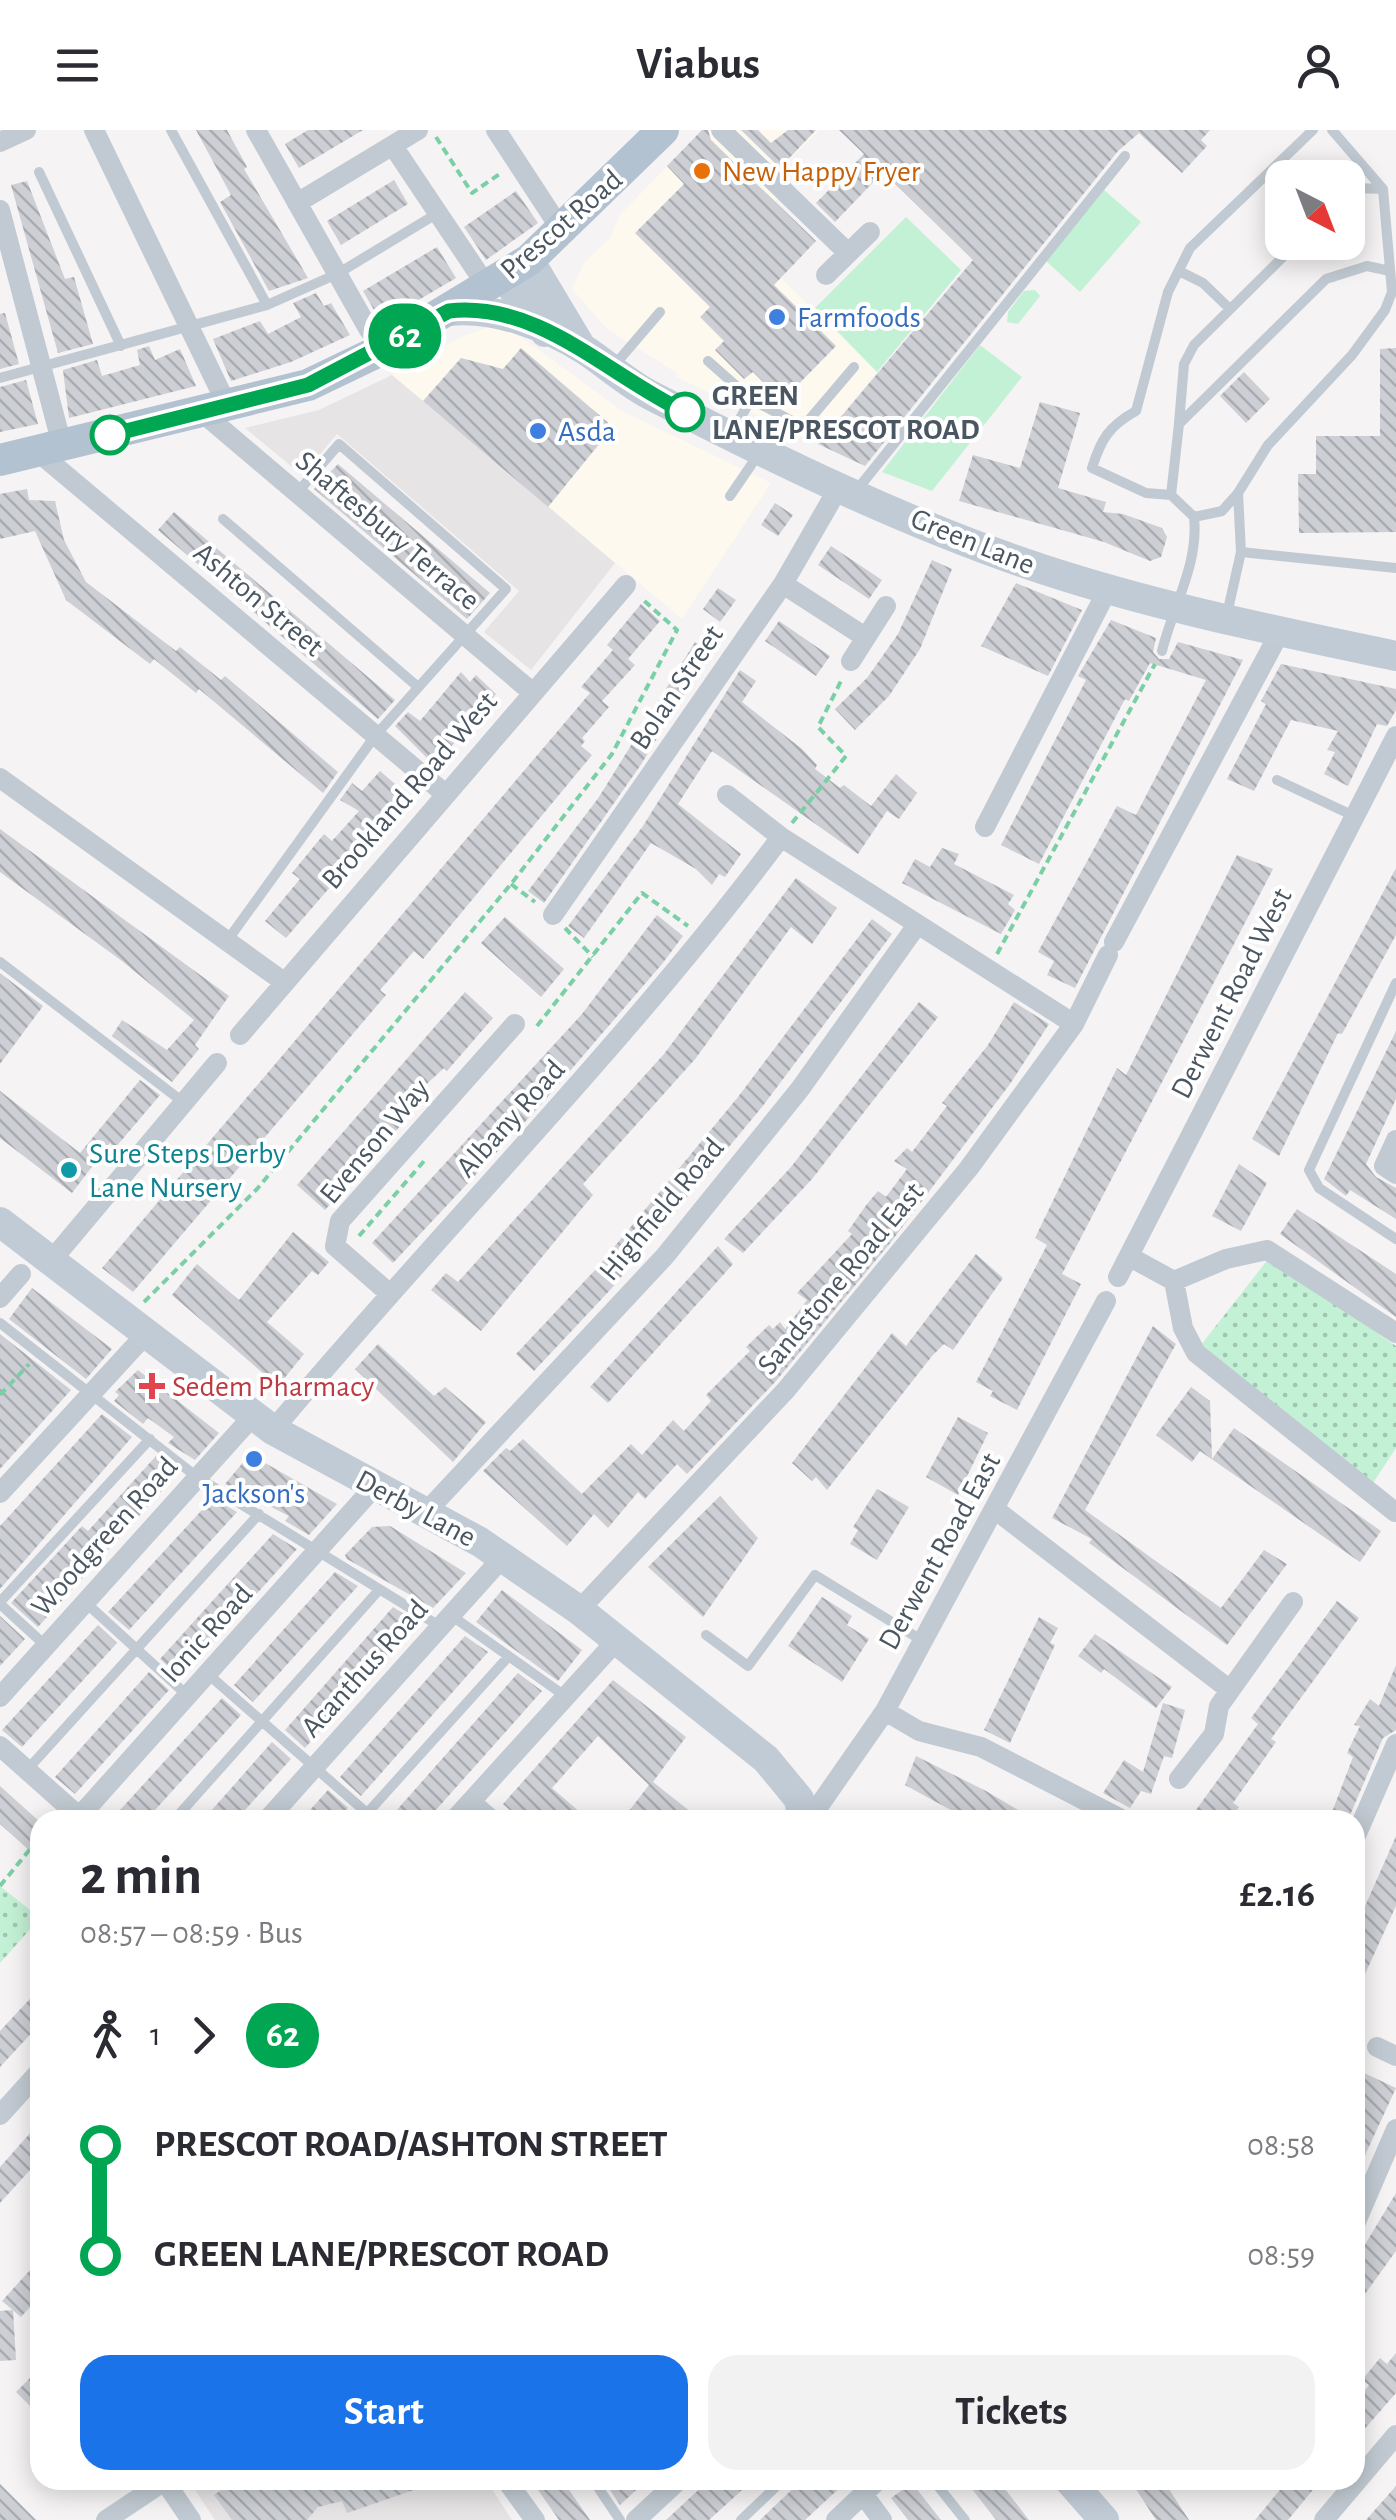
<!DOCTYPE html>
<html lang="en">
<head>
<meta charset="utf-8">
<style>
  body { margin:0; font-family:"Alegreya Sans",sans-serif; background:#f2f2f3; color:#2b2b33; height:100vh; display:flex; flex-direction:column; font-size:38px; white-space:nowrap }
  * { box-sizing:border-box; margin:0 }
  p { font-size:32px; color:#7c7c81 }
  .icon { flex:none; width:55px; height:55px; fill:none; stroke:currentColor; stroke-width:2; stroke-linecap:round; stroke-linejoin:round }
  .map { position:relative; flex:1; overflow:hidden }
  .drawer { position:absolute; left:30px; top:1680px; width:1335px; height:680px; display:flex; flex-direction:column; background:#fff; border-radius:30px; box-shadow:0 5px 25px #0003 }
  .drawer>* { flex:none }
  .badge { padding:0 20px; border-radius:32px; font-size:35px; line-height:65px }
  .needle { width:65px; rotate:138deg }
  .controls { position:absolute; left:1265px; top:30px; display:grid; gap:20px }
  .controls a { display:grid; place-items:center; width:100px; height:100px; border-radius:20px; background:#fff; box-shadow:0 5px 25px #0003; font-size:50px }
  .map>.badge { position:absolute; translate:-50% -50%; box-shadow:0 0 0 5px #fff }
  .legs { display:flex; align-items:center; gap:15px; height:110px; padding:0 50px; font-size:32px }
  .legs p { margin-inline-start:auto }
  .overview { display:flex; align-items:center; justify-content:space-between; height:170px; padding:0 50px }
  h1 { font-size:55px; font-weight:700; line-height:75px }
  .primary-button { display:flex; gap:20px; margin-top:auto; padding:20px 50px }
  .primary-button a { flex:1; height:115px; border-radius:30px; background:#1a73e8; color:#fff; font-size:40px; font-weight:700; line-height:115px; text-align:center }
  .primary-button a+a { background:#f2f2f3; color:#2b2b33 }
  ul { padding:0 50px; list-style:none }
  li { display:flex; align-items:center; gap:35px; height:110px; font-size:38px }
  li i { display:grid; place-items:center; width:15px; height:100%; margin:0 12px; background:currentColor }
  li i::after { content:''; width:25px; height:25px; margin:-12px; border:8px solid; border-radius:50%; background:#fff }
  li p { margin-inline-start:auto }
  li:first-child i { background:linear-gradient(#0000 50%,currentColor 0) }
  li:last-child i { background:linear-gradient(currentColor 50%,#0000 0) }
  header { display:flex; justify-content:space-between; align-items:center; height:130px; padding:0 50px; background:#fff; font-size:45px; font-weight:700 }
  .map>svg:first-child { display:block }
</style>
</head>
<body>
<header><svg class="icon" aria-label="menu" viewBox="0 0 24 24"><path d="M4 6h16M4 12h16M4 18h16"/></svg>Viabus<svg class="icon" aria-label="person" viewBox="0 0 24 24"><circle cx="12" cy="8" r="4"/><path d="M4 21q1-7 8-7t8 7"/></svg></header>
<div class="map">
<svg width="1396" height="2390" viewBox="0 0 1396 2390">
  <defs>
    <pattern id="park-dots" width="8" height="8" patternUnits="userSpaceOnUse" patternTransform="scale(2.5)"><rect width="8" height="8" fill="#c3f1d5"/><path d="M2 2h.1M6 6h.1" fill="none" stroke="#a0c6b0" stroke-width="1.8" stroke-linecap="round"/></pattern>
    <pattern id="building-back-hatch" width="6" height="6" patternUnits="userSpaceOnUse" patternTransform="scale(2.5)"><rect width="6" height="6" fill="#cdcfd5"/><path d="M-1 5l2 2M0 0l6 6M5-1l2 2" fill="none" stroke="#a8abb0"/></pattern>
  </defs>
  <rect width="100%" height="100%" fill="#f5f3f3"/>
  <path fill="#fdf9ef" d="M702,0h117l-47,48 13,13 -45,47 137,134 -59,72 -142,-67 1,-4 -70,-44 -35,-40 12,-26 26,-25 10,-23z
    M495,195l26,12 103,75 147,71 -89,136 -290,-244 69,-38z"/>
  <path fill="#e6e4e5" d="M392,245l223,188 -84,107 -47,-38 35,-41 -182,-157 -35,41 -57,-47 74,-18z
    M211,2350h275l26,40h-297l-20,-30z"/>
  <path fill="#c3f1d5" d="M1104,60l37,32 -61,70 -34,-31z
    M906,87l55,53 -84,102 -62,-64z
    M1035,160l5,6 -22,28 -11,-2 1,-10 16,-21z
    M980,215l42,32 -90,114 -50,-19z"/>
  <path fill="url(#park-dots)" d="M1269,1128l127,88v102l-23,35 -172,-138z
    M0,1756l40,32 -40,45z"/>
  <path fill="url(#building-back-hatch)" d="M196,0h31l20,37 -3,2 64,109 -39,13 -49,-89 11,-7z
    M308,0h55l-64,38 -14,-24z
    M702,0h6l3,10 105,101 -42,44 62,61 -54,55 -29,-29 -9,7 -29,-29 9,-9 -24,-24 10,-10 -75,-74 49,-49 -17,-18z
    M741,0h17l13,13 17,-13h28l-36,38z
    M839,0h371l-9,10 6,6 -25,27 -43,-40 -21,18 -253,315 -47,-22 155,-184 -90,-88 -48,50 -19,-19 48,-49z
    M394,50l14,24 -67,41 -14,-24z
    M27,51l38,98 9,-2 19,67 -35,9 -47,-168z
    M516,61l22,32 -52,37 -22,-33z
    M437,117l19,31 -75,44 -18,-31z
    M316,163l8,13 7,-3 19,32 -59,27 -60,19 -18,-42 47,-18 8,13 33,-17 -8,-14z
    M5,183l14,51 -19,5v-55z
    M149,216l6,14 25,-11 16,37 -127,32 -6,-48 34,-10 5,16 38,-11 -3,-15z
    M521,218l92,79 -65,80 -125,-106 38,-43 42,11z
    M1396,218v184l-97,1 -1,-59h18v-38h64v-87z
    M1244,242l26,27 -24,24 -26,-27z
    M26,250l12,44 -38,8v-45z
    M1040,272l40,11 -22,75 48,14 -3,10 20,2 39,14 5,9 -6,20 -11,4 -46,-19 -145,-41 14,-46 47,13z
    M338,334l152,129 -23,26 -153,-130z
    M27,359l2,11 26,1 9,39 22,42 90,69 4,-4 41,33 4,-4 113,96 -15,21 -124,-104 -3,4 -42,-34 -4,5 -84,-64 -31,-69 -35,8v-45z
    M775,373l18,12 -15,21 -17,-11z
    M174,382l221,188 -17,19 -220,-189z
    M831,416l51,34 -13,19 -51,-34z
    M932,430l20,9 -32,80 -31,47 -34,34 -20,-21 32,-31 31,-44z
    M1016,453l66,27 -34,66 -67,-30z
    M718,458l18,12 -16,22 -17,-13z
    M641,474l19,17 -32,38 7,6 -33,36 7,6 -27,31 3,3 -4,5 11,9 -169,204 -9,-8 -34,39 6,5 -253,297 -31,-24 488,-575 -9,-6 32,-37 -6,-5z
    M1111,490l45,18 -3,14 6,7h10l9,-17 65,18 -168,328 -28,-13 7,-14 -16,-9 79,-146 19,9 70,-135 -56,-17 -21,38 -4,-2 -86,165 -38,-19 85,-165 -8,-4z
    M779,491l51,35 -14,20 -51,-35z
    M695,512l15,10 -70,114 -96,137 -16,-12 71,-94z
    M1281,534l115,25v21l-9,16 -10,-2 -29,62 -24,-12 11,-22 -8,-2 11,-19 -47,-11 -37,71 -27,-12 39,-75 -5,-3z
    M740,540l16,11 -14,21 60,47 15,16 -2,4 25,19 4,-3 27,21 25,-32 21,19 -18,26 -12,-8 -29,43 -146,-103 -34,53 63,50 -16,23 -6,-3 -7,11 -16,-16 -45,-26 -67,95 -16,-12 75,-100z
    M461,542l9,10 6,-7 20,19 -61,72 -40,-40 13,-14 12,9z
    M380,641l29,25 -123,142 -21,-17 35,-42 -8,-6 32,-39 8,7 27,-30 -19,-11 12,-17 10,8z
    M0,699l229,167 -34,49 4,4 -27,33 -60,-46 10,-16 45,30 27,-30 -72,-59 -122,-89z
    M942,718l17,6 -5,10 60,31 -6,9 7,6 -14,24 -99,-51 13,-24 15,8z
    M1237,725l36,14 -211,405 19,10 -64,126 -27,-14 3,-5 -17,-9 71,-137 -12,-7 82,-170 9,7z
    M1396,738v67l-54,99 -4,-1 -59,123 -27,-17z
    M796,748l41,30 -25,36 -21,-17 -95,131 -113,126 10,11 -112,136 -50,-41 15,-17 12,9 206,-228z
    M657,785l26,21 -21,28 -124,144 -145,155 -21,-20 210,-229z
    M505,787l59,52 -23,28 -60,-54z
    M872,789l20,15 -130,173 -151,182 -77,82 -18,-17 80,-85 142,-172z
    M0,843l43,33 -43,58z
    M465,862l28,26 -46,53 -3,-3 -25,23 7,6 -32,36 -6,-7 -21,28 3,4 -45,52 -28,-25z
    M919,872l19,15 -126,162 -69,74 -19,-14 67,-72z
    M1014,872l35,22 -39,60 -119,158 -115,139 -89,93 -10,-10 -32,35 -7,-7 -30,36 -14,-14 -27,32 -84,-75 23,-23 4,3 13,-12 59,55 49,-50 11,11 31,-35 11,11 27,-30 -5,-6 44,-44 -4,-4 23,-22 4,4 7,-7 5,7 22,-29 -10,-7 55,-59 -4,-3 19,-27 11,-13 8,6 21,-28 -13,-8 13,-13 5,4 35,-46 -5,-3 46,-58z
    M1396,901v68l-30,65 10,13 20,11v31l-46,-29 -4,6 -22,-17z
    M140,950l20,15 -45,53 -5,-5 -38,50 -72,-55v-47l80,62z
    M1239,1034l28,19 -26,48 -29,-15z
    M1297,1079l99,65v43l-116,-83z
    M293,1102l36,30 -11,13 -6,-4 -45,51 37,32 -26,32 -106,-91 25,-31 42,36z
    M718,1116l15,18 -125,139 -18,-16z
    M976,1124l27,24 -50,72 -9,-6 -12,12 -105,134 -11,-13 -4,4 -20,-18 100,-130 14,13z
    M32,1158l80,61 -26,30 -77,-60z
    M1153,1196l23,18 -91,166 136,98 43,-58 23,14 -60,81 -138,-102 3,-4 -40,-21z
    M0,1204l71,56 -71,79z
    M378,1214l56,52 11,-9 41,35 -33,40 -98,-93z
    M138,1240l81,63 -24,27 -27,-17 6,-6 -26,-19 -5,6 -29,-23 5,-6 -4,-3z
    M1191,1257l19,14 2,58 22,-31 147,103 -21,31 -160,-111 -8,11 -36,-27z
    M102,1284l30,23 -132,152v-63z
    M958,1287l30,16 -30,62 -32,-18z
    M156,1326l22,17 -140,154 -27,-24 71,-77 6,5z
    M258,1329l79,45 -28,31 -24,-14 4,-5 -64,-32 20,-24z
    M877,1359l32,18 -32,53 -27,-16 8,-14 -5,-3z
    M720,1366l38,42 -55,79 -55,-50z
    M213,1368l24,14 -108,118 -21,-18z
    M390,1396l76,47 -33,35 -86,-49 -2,-4 27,-28z
    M273,1404l24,15 -116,129 -21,-19z
    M335,1442l23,14 -105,116 -19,-17z
    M502,1460l80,60 -24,31 -82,-59z
    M822,1467l30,19 -5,9 22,14 -27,43 -54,-36z
    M1337,1471l22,17 -88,121 5,3 -43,61 6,4 -9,13h-20l-14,-10 62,-86 -7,-6z
    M393,1477l23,15 -111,126 -20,-18z
    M0,1486l25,23 -25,27z
    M1039,1487l19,11 -8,15 5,2 -45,98 -26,-13z
    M98,1495l19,18 -95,104 -20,-17z
    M1095,1504l77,53 -16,21 -52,-39 -3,4 -23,-17z
    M465,1506l23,16 -127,144 -21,-19z
    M1396,1535v65l-13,8 -35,82h-19l24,-63 -6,-4 13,-27 -6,-1 16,-26 9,7z
    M149,1542l20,18 -94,104 -20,-17z
    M518,1543l24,18 -115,129h-39z
    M613,1550l73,57 -33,45 48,38h-79l27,-35 -51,-49 -46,52 37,32h-68l-18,-16z
    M222,1568l19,17 -95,105h-35z
    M1163,1573l22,7 -13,48 -8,-2 -13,38 -10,-3 -11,17 -27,-15 21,-33 19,12z
    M272,1612l19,17 -55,61h-33z
    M916,1626l70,35 49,29h-63l-14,-6 -53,-29z
    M0,1656l40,36v38l-40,-36z
    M328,1660l20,18 -10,12h-37z
    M1396,1706v70l-41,90v-67z
    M40,1858v36l-40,43v-36z
    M1364,1943l32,15 -41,89v-87z
    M40,1992v37l-40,44v-36z
    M1396,2063v58l-31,43 -10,-7v-26z
    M40,2129v37l-19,21 -19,-16z
    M13,2180l3,50 -16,1v-50z
    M1396,2223v40l-41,47v-37l14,-18 -7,-5 18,-22 7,6z
    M40,2238v48l-24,-24z
    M235,2350h198l1,3 -87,30 -5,-12 -24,6 -11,13h-75l-18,-25z
    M531,2350h31l28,40h-31z
    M610,2350h37l-27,25 -14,-21z
    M709,2350h44l-44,40h-43z
    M802,2350h46l-43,40h-45z
    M965,2350h33l31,40h-33z
    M1130,2350h33l26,40h-33z
    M1288,2350h33l-33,40h-33z
    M912,2353l11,14 18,23h-33l-17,-22z
    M0,2354l36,36h-36z
    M1396,2356v34h-30z"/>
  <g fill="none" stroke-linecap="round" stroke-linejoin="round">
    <path stroke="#7ad0a6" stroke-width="4" stroke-dasharray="8 5" stroke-linecap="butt" d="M436,7l36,56 29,-20
      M792,693l54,-67 -28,-29 24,-48
      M511,754l24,18
      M565,798l28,29
      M997,824l158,-290
      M537,896l105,-133 46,33
      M359,1106l66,-76
      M144,1172l113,-113 254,-305 101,-130 65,-124 -36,-32
      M0,1265l29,-31
      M0,1756l40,-49"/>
    <path stroke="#c1cad2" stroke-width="10" d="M171,0l96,175
      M39,42l82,174
      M1348,64l6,-6 29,1
      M1179,141l24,12 27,26
      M708,231l43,38
      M612,238l48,-56
      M0,248l267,-73 70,-31 101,-61
      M1179,293l5,-59 10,-19 104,-103
      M732,303l19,-34 52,28 51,-60
      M856,361l269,-335
      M1171,365l8,-71 147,-145 41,-13 23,5
      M730,366l28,-41
      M1194,387l28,-6 16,-18
      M223,389l195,168
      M1241,422l155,16
      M1227,484l14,-62 -3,-59 30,-48 84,-90 33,-45 7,-18 -9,-103 -51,-59
      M1162,521c11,-45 37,-87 32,-134l-23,-22 -25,-2 -54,-25c9,-29 17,-42 44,-57l32,-119 22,-44 123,-118
      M1277,650l77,36
      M227,811l148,-205 131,-147 -167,-145 -42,49
      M0,832l183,140
      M1396,853l-87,187 10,18 77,51
      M0,1193l197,154 244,150
      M0,1472l150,-163
      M85,1472l103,94
      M0,1474l46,42
      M452,1486l113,80
      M706,1505l42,31 67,-91 108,66
      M209,1545l166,145
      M27,1640l232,-256
      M174,1690l205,-230
      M361,1690l147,-163
      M593,2350l27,40
      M933,2350l32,40
      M741,2390l42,-40"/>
    <path stroke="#c1cad2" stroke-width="20" d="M94,0l134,277
      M256,0l113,200
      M496,0l66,101
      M721,0l127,123
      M0,12l26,-12
      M393,16l95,142
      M297,73l121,-73
      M0,80l62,235
      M826,145l44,-43
      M204,284l329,279
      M37,321l407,342
      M783,454l82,53
      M851,531l35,-55
      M0,648l284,204
      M727,665l54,42 293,187
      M985,697l123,-238
      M553,785l230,-331 56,-97
      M1114,812l166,-310
      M240,905l386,-450
      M1396,1010l-12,26 12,8
      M1130,1127l44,24 52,-22 41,-9 129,83
      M51,1131l166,-198
      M1118,1147l278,-541
      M1174,1151l9,47 13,25 199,159
      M390,1164l-55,-48 5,-25 175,-197
      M0,1168l21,-24
      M273,1300c167,-200 352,-384 508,-593
      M0,1363l147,-160
      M997,1381l233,179
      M426,1382l239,-256 135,-167 117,-164
      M579,1480l207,-220 183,-222 105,-144 34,-69
      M0,1567l253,-281
      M885,1581l34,20 62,16 142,73
      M0,1616l83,74
      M1179,1649l35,-45 5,-28 74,-104
      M471,1672l21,18
      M79,1687l296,-331
      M267,1690l237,-264
      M454,1690l164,-181
      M809,1690l76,-109 221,-410
      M1355,1708l41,-94
      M1377,1917l19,9
      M0,1985l40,-44
      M1355,2094l41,-95
      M164,2350l27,40
      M506,2350l29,40
      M863,2364l19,26
      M106,2390l60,-40
      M636,2390l43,-40
      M836,2390l42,-40
      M1324,2390l72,-85"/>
    <path stroke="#c1cbd6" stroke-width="30" d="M529,130l52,87
      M504,147l41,55
      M449,181c44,-5 99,15 136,39 23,15 44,35 69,47 124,64 255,128 388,172 115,38 236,62 354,87
      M0,1092l273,208 207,112 99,68 187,149 33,40 4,21
      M1069,2350l35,40"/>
    <path stroke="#b3c2d1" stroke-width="32" d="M0,330l308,-75 71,-34 150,-91 134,-130"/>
  </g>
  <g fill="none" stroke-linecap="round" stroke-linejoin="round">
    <g stroke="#fff" stroke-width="22">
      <path id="line-1" d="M110,305l198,-50 141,-74c90,-10 160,65 236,101"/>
    </g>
    <use href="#line-1" stroke="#00a651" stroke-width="15"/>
  </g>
  <circle fill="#e8710a" stroke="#fff" stroke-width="4" cx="702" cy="41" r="10"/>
  <g fill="#3f7fe0" stroke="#fff" stroke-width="4">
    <circle cx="777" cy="187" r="10"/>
    <circle cx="538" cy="301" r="10"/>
    <circle cx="254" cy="1329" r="10"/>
  </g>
  <g fill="#fff" stroke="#00a651" stroke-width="5">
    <circle cx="685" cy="282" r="18"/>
    <circle cx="110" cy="305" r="18"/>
  </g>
  <circle fill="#0f9aa8" stroke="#fff" stroke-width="4" cx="69" cy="1040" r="10"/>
  <path fill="#e0444e" stroke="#fff" stroke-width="4" d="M147 1241h10v10h10v10h-10v10h-10v-10h-10v-10h10z"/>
  <g text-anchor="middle" stroke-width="8" stroke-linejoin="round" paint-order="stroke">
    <g font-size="30" fill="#c56008" stroke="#fff" text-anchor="start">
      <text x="722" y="51">New Happy Fryer</text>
    </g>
    <g font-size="30" fill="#4a5661" stroke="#fff">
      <text transform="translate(561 94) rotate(-41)" y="10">Prescot Road</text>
      <text transform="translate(388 400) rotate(40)" y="10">Shaftesbury Terrace</text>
      <text transform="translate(973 411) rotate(22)" y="10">Green Lane</text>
      <text transform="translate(259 469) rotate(40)" y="10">Ashton Street</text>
      <text transform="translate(676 557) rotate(-56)" y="10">Bolan Street</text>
      <text transform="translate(409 660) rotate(-49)" y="10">Brookland Road West</text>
      <text transform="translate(1231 863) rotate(-63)" y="10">Derwent Road West</text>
      <text transform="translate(510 988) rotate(-48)" y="10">Albany Road</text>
      <text transform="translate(374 1011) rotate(-50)" y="10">Evenson Way</text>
      <text transform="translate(661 1079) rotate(-50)" y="10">Highfield Road</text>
      <text transform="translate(840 1148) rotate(-50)" y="10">Sandstone Road East</text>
      <text transform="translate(416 1378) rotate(28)" y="10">Derby Lane</text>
      <text transform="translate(104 1406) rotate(-48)" y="10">Woodgreen Road</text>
      <text transform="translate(939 1421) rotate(-61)" y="10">Derwent Road East</text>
      <text transform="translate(206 1503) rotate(-48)" y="10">Ionic Road</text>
      <text transform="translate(364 1538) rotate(-48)" y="10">Acanthus Road</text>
    </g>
    <g font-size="30" fill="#366cbe" stroke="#fff" text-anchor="start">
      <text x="797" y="197">Farmfoods</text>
      <text x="558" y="311">Asda</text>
      <text x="254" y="1373" text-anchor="middle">Jackson's</text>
    </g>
    <g font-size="30" font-weight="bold" fill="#4a5661" stroke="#fff" text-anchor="start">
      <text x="712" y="275">GREEN<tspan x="712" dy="34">LANE/PRESCOT ROAD</tspan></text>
    </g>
    <g font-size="30" fill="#0d838f" stroke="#fff" text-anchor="start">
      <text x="89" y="1033">Sure Steps Derby<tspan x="89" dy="34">Lane Nursery</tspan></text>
    </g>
    <g font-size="30" fill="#be3a42" stroke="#fff" text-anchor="start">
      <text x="172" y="1266">Sedem Pharmacy</text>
    </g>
  </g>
</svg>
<div class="controls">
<a><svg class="needle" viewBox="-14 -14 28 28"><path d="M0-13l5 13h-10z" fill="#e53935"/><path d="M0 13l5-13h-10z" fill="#7c7c81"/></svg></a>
</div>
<b class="badge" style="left:405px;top:206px;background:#00a651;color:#fff">62</b>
<section class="drawer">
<div class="overview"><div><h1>2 min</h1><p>08:57 – 08:59 · Bus</p></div><b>£2.16</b></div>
<div class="legs"><svg class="icon" aria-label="walk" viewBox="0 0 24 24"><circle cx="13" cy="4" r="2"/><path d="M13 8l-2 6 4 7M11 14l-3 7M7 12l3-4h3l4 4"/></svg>1<svg class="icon" aria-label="forward" viewBox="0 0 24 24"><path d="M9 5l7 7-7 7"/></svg><b class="badge" style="background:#00a651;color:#fff">62</b></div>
<ul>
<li><i style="color:#00a651"></i><b>PRESCOT ROAD/ASHTON STREET</b><p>08:58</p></li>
<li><i style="color:#00a651"></i><b>GREEN LANE/PRESCOT ROAD</b><p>08:59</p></li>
</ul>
<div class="primary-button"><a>Start</a><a>Tickets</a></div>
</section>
</div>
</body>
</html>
